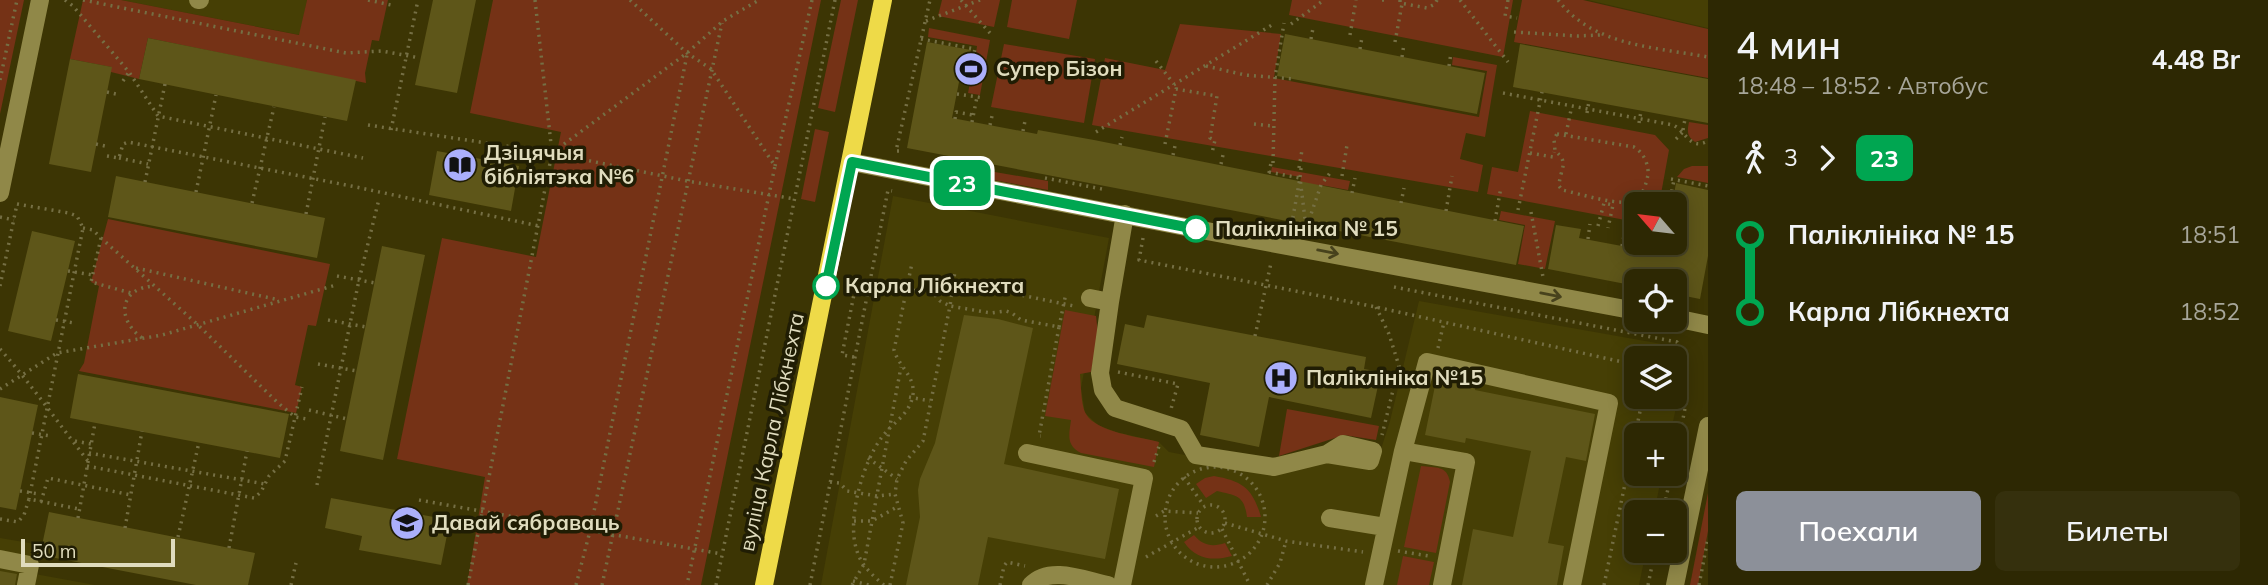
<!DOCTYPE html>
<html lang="ru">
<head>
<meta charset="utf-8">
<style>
  body { margin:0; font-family:Mulish,sans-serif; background:#35300d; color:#f1f3f6; height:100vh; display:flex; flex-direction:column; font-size:26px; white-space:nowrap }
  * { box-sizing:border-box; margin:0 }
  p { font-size:23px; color:#a7a69a }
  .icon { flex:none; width:38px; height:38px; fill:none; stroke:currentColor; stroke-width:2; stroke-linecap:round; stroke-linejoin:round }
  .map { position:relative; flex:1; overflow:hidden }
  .side { display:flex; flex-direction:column; background:#2d2803; width:560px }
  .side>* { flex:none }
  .badge { padding:0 14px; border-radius:10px; font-size:24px; line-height:46px }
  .needle { width:46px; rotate:298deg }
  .tools { position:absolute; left:1624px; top:192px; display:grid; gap:14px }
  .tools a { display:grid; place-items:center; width:63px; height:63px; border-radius:10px; background:#2d2803; box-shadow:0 4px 18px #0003,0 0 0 2px #484425; font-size:35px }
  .scale { position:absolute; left:21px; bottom:18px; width:154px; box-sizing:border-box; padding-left:7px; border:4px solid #e0dcbe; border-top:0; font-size:19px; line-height:24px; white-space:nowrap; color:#e0dcbe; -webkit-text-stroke:5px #201d04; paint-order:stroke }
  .map>.badge { position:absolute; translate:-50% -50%; box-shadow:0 0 0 4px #fff }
  .legs { display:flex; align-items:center; gap:10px; height:77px; padding:0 28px; font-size:23px }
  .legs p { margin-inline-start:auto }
  .overview { display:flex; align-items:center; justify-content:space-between; height:119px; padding:0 28px }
  h1 { font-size:38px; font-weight:600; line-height:52px }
  .action { display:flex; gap:14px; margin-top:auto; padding:14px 28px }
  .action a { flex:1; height:80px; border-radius:10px; background:#8c9099; color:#fff; font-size:28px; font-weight:600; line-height:80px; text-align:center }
  .action a+a { background:#35300d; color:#f1f3f6 }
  ul { padding:0 28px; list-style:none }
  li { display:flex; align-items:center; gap:24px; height:77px; font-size:26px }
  li i { display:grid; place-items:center; width:10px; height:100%; margin:0 9px; background:currentColor }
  li i::after { content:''; width:18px; height:18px; margin:-9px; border:5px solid; border-radius:50%; background:#2d2803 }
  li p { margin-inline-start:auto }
  li:first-child i { background:linear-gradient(#0000 50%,currentColor 0) }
  li:last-child i { background:linear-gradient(currentColor 50%,#0000 0) }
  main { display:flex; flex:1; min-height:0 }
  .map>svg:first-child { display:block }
</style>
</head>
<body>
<main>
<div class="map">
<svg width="1708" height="585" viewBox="0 0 1708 585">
  <rect width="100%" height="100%" fill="#3c3504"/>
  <path fill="#463f05" d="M121,0h186l-7,35z
    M1588,0h120v28z
    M893,196l216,42 -28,150 4,25 13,12 18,7 43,10 10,10 111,21 45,-12 50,7 15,-47 29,-120 243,43 13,15h-39v38h39v-38l8,15 -13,62h-34v38h26l-8,39h-18v38h10l-7,34h-818z
    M0,538l41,7 -6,29 60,11h-95z"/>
  <path fill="#753216" d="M0,0h24l-24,114z
    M83,0h38l178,35 8,-35h81l-9,41 -7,-1 -7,33 1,10 -218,-45 -9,41 -28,-7v-5l-41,-8z
    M493,0h328l-120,585h-234l18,-108 -88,-18 45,-221 94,19 25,-125 -91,-19z
    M841,0h17l-23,112 -17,-4z
    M942,0h58l-6,27 -56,-11z
    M1012,0h65l-8,39 -62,-12z
    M1292,0h221l-10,57 -214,-42z
    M1522,0h61l125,29v49l-194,-36z
    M1180,24l101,10 -7,44 205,39 8,-46 -35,-6 1,-8 44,8 -12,72 -19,-4 -6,26 23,6 -5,27 -386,-67 13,-67 60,12z
    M929,28l61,12 -10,55 -12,-2 3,-16h4l3,-15 -3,-1 2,-15 -49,-9z
    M1004,44l91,15 -11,64 -93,-16z
    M1530,111l125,24 14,15 -10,55h-23v17l-149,-28 5,-27 26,5z
    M1689,122l19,3v13l-13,4c-8,-6 -8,-10 -6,-20z
    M815,129l14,3 -14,70 -14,-3z
    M1692,166h16v17l-31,-6 7,-8z
    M1272,167l78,14 -2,9 -27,-5 -16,34 -2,10 -11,-2 9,-50 -30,-5z
    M989,171l59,10v9l-60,-11z
    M1501,211l54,10 -10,48 -27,-5 7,-39 -26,-5z
    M108,219l222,45 -14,62 -8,-1 -13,60 7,2 -6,26 -217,-42 5,-8 15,-77 -8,-4z
    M1065,310l31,6 2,18 -7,38 -11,2c1,10 1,32 6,40 10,18 54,23 73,28l-5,25 -73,-14c-15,-8 -12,-18 -10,-33l-26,-4z
    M1287,409l92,17 -3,14 -32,-5 -65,21z
    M1421,466c15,2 26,-1 29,16l-14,71 -32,-6z
    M1214,476c29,5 39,13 47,41h-14c-3,-22 -10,-21 -30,-26l-11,7 -10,-14 9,-6z
    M1708,493v38l-10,54h-8z
    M1194,535c9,11 19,12 31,8l7,13c-19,5 -36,4 -48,-14z
    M1403,556l31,6 -5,23h-32z"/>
  <path fill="#5e5619" d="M433,0h43l-19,93 -42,-8z
    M1285,34l200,39 -8,41 -200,-38z
    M148,38l208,42 -9,41 -208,-42z
    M927,42l44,8 -6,33 -6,-1 -7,36 85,16 1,-4 56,10 430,86 -8,39 -609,-117z
    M1520,44l188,35v44l-195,-36z
    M70,59l42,8 -21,105 -42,-8z
    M437,151l82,15 -8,45 -82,-16z
    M116,176l209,42 -8,40 -209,-41z
    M1676,183l32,7v66l-8,43 -25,-5v-12h-39v4l-88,-17 8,-44 25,4 -2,9 91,17 2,-12h3l4,-34 -7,-4z
    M32,231l43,10 -24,100 -43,-10z
    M382,246l43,9 -42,205 -43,-9z
    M964,315l34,4 35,9 -29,136 115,25 -14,70 -117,-22 -10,48h-72l14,-68 -2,-27 2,-11 15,-36z
    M1147,315l219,42 -2,12 17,3 -10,46 -102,-21 -10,50 -59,-12 10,-52 -93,-19 8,-40 19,4z
    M78,374l211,40 -9,44 -210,-40z
    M1437,376l39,9 -1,5 120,24 -9,47 -20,-4 -18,86 16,3 -7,39h-95l11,-56 40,8 18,-86 -65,-13 -1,5 -40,-8z
    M0,397l38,8 -22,105 -16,-3z
    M331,498l119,22 -9,45 -82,-15 3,-14 -37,-8z
    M49,512l206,41 -7,32h-52l-156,-30z
    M0,571l17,3 -2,11h-15z"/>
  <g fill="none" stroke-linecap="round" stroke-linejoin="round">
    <path stroke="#756f44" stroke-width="3.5" stroke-dasharray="2 5" stroke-linecap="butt" d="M65,0l8,6 56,66 29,44 205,42
      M83,0l263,53 36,-2 38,7
      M368,0l23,5
      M535,0l17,153
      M630,0l57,53 24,16 64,97 -88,419
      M961,0l29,33
      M1382,0h2
      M1400,0v3l27,5 8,-4 2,-4
      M1460,0l48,62
      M1508,0l-3,16 12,2
      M1558,0c35,46 96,47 150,57
      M926,21l54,-21
      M1291,24l33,-24
      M1514,32l63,4 23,-1
      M1350,35l6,-35
      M921,39l54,10 -3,13
      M1311,39l2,-11
      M1395,42l7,-38
      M1360,49l2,-12
      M1402,57l2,-13
      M1156,61l18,23
      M1206,66l39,9 49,4
      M1449,66l2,-13
      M0,80l17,-80
      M123,81l6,-9
      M107,92l13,3
      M1503,93l170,32c13,6 17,26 35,16
      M957,94l27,4
      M1587,113l2,-12
      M955,119l1,-7 17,3
      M972,122l5,-25
      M1639,123l2,-12
      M1254,124l19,2
      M368,125l184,28 135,28 108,18
      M990,125l2,-9
      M391,130l27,-130
      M1683,130l2,-11
      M1023,131l2,-10
      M1096,132l179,-109
      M1557,134l77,13c9,5 15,17 14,28 -2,8 -4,19 -12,24 -11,10 -58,-6 -74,-9l-3,-4c1,-18 11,-23 -4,-35l-1,-12z
      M1566,134l5,-24
      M1676,139l7,-7
      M96,144l13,3
      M1165,144l11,-55 41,7 -7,42 5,2 -3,13
      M1120,145l2,-8
      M899,151h-3l34,-151
      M1530,153l23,4 1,-5
      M1173,155l2,-9
      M107,156l12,2 4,-14 5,-2 228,45 183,39
      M119,158l29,6
      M1273,163l2,-86 9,-54
      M1221,164l2,-9
      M775,166l37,-166
      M1299,168l3,-18
      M1301,168l-1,10 5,41
      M1269,172l31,6 -9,50
      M1269,173l2,-10
      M1342,176l5,-31
      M1045,178l57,11
      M1671,179l37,7
      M145,182l20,-98
      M196,192l20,-97
      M1352,193l3,-15
      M252,203l22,-96
      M1401,203l3,-15
      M17,204l52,9 8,3 6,12 -54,271
      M1669,205l5,-25
      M1518,210l24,-118
      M1446,211l6,-35
      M1675,211h4
      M1531,212l12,65
      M306,214l19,-97
      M0,217l14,3
      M1309,220l12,-35 9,-12
      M1495,221l6,-34
      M1598,226l6,-23 9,2 -5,23
      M83,228l10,2 8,8 96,86 80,78 18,15 12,2
      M1312,232l2,-10
      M101,238l-10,44 40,11
      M1143,238l-4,22 237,47 260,58
      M1588,239l2,-15
      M1653,244l17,3 -1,8
      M1622,246l3,-15
      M136,268l143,32
      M68,271l25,4
      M337,276l38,7
      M0,286l17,-82
      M1394,287l283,55c20,36 6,74 -2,112
      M906,289l29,5 3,-9 10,-5 126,26
      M935,295l5,6 10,5 5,-35
      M1376,307l13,27 10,32 -17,69
      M56,320l18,3
      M328,320l38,7
      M1059,327l7,-34
      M1255,336l16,-73
      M142,338c-26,-19 -23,-50 12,-52
      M1438,348l6,-26
      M0,349c32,36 58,74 88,112
      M854,357l-12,-2 15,-76 12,3
      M318,364l39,7
      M1118,372l60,12 -7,25
      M0,389l57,-36 105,-18 174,-50
      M909,397l21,4
      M309,410l38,9
      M32,433l19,3
      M75,441l16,3
      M89,453l176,31
      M868,458l29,21
      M1154,462l6,-19
      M87,466l167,32 7,-6 8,-16 16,-15 17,-74
      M1165 517a50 50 0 1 1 100 0a50 50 0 1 1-100 0Z
      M1184,477l20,29
      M830,482l10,1 7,8 30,5 18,-2
      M317,485l42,-205 20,-81
      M20,491l19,3
      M419,500l303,54
      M41,502l7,-24 83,17
      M1197 519a14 14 0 1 1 28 0a14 14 0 1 1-28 0Z
      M1663,513l8,-39
      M1156,516l8,-5 34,2
      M78,518l17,-95
      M0,519l18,3 6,-7 5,-16 50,10
      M854,521h18l25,-14
      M1225,523l61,18 77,11
      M125,528l17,-97
      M1222,529l28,56
      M178,537l21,-95
      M229,548l18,-97
      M1398,551l31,5
      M1146,557l53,-30
      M853,581l16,4
      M291,585l5,-22
      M468,585l84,-432 135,-100 36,-32 36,-21
      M576,585l14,-54 97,-476
      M602,585l120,-562
      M716,585l119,-585
      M810,585l78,-395 4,1
      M852,585l12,-21 37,-197
      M884,585c-11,-9 -23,-20 -27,-34 -11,-31 6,-89 25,-114 11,-15 28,-22 31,-43 2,-18 -14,-27 -19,-44l18,-87
      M890,585l13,-62 -8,-29 2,-15 9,-18 17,-20 27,-135 41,7 15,-2 6,2 9,7 38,7 -20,109h2
      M1000,585l4,-19 3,-4 18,4
      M1267,585l13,-22 6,-22
      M1604,585l39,-188
      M1648,585l7,-34
      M1699,585l9,-47"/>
    <path stroke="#908848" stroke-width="18" d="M198,0h2
      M851,162l345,67 440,82
      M0,193l40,-193
      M1090,298l20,4 15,-88
      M1110,302l-10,71 3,17 12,18 66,21 15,26 78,12 53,-13 43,7 3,-10 -30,-7 -16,10
      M1675,318l33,7
      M1403,451l24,-89 182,41 -37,182
      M1027,453l117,25 -22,107
      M1330,518l55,9
      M0,559l30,6 -4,20
      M1031,585c19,-20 53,-5 77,0
      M1374,585l29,-134 63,11 -24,123
      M1675,585l33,-159"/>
    <path stroke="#eeda48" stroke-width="18" d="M764,585l119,-585"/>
  </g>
  <defs><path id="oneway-shaft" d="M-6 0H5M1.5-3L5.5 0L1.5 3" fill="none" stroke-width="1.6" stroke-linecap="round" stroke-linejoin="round" transform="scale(1.75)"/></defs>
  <g stroke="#47421c">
    <use href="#oneway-shaft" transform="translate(1328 252) rotate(11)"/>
    <use href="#oneway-shaft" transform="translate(1551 295) rotate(11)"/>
  </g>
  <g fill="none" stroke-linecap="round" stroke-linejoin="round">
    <g stroke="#fff" stroke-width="16">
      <path id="line-1" d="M826,286l26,-124 344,67"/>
    </g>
    <use href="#line-1" stroke="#00a651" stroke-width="10"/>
  </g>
  <defs>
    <g id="stadium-disc" transform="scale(1.75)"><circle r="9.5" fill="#abaffb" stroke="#201d04"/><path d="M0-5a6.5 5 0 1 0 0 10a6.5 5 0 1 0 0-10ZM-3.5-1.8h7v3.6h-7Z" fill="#111"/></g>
    <g id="library-disc" transform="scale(1.75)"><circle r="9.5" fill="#abaffb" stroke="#201d04"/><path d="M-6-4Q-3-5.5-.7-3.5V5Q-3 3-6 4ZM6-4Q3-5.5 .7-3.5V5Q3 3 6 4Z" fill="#111"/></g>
    <g id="hospital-disc" transform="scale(1.75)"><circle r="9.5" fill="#abaffb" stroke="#201d04"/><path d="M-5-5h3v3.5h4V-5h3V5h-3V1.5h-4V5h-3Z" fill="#111"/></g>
    <g id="school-disc" transform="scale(1.75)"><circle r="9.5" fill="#abaffb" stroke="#201d04"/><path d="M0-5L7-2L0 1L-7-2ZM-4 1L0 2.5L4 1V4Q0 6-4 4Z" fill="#111"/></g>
  </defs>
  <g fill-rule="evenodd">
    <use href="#stadium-disc" x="971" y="69"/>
    <use href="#library-disc" x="460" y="165"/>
    <use href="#hospital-disc" x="1281" y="378"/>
    <use href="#school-disc" x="407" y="523"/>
  </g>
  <g fill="#fff" stroke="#00a651" stroke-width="3.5">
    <circle cx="1196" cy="229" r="12"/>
    <circle cx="826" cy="286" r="12"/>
  </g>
  <g text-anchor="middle" stroke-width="7" stroke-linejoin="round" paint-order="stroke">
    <g font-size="21" font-weight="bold" fill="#e0dcbe" stroke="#201d04" text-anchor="start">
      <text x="996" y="76">Супер Бізон</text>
      <text x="484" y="160">Дзіцячыя<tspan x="484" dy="24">бібліятэка №6</tspan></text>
      <text x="1306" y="385">Паліклініка №15</text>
      <text x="432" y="530">Давай сябраваць</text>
    </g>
    <g font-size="21" font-weight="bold" fill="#e0dcbe" stroke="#201d04" text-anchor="start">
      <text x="1215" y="236">Паліклініка № 15</text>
      <text x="845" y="293">Карла Лібкнехта</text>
    </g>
    <g font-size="21" fill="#e0dcbe" stroke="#201d04">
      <text transform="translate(772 432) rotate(-78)" y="7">вуліца Карла Лібкнехта</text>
    </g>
  </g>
</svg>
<div class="tools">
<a><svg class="needle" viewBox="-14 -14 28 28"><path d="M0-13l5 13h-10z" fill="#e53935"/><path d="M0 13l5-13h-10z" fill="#a7a69a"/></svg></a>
<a><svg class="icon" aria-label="locate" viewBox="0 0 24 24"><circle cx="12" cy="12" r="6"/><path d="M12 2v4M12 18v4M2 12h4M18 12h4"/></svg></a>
<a><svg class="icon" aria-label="layers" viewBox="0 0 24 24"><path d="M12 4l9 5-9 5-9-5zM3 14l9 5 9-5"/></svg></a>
<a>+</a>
<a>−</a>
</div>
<div class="scale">50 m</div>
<b class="badge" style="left:962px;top:183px;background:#00a651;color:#fff">23</b>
</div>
<section class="side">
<div class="overview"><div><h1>4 мин</h1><p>18:48 – 18:52 · Автобус</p></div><b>4.48 Br</b></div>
<div class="legs"><svg class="icon" aria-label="walk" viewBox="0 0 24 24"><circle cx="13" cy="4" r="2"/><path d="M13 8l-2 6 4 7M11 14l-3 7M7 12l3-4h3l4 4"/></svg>3<svg class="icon" aria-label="forward" viewBox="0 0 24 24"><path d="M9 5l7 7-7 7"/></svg><b class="badge" style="background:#00a651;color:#fff">23</b></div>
<ul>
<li><i style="color:#00a651"></i><b>Паліклініка № 15</b><p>18:51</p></li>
<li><i style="color:#00a651"></i><b>Карла Лібкнехта</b><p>18:52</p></li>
</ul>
<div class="action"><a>Поехали</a><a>Билеты</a></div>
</section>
</main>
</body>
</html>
